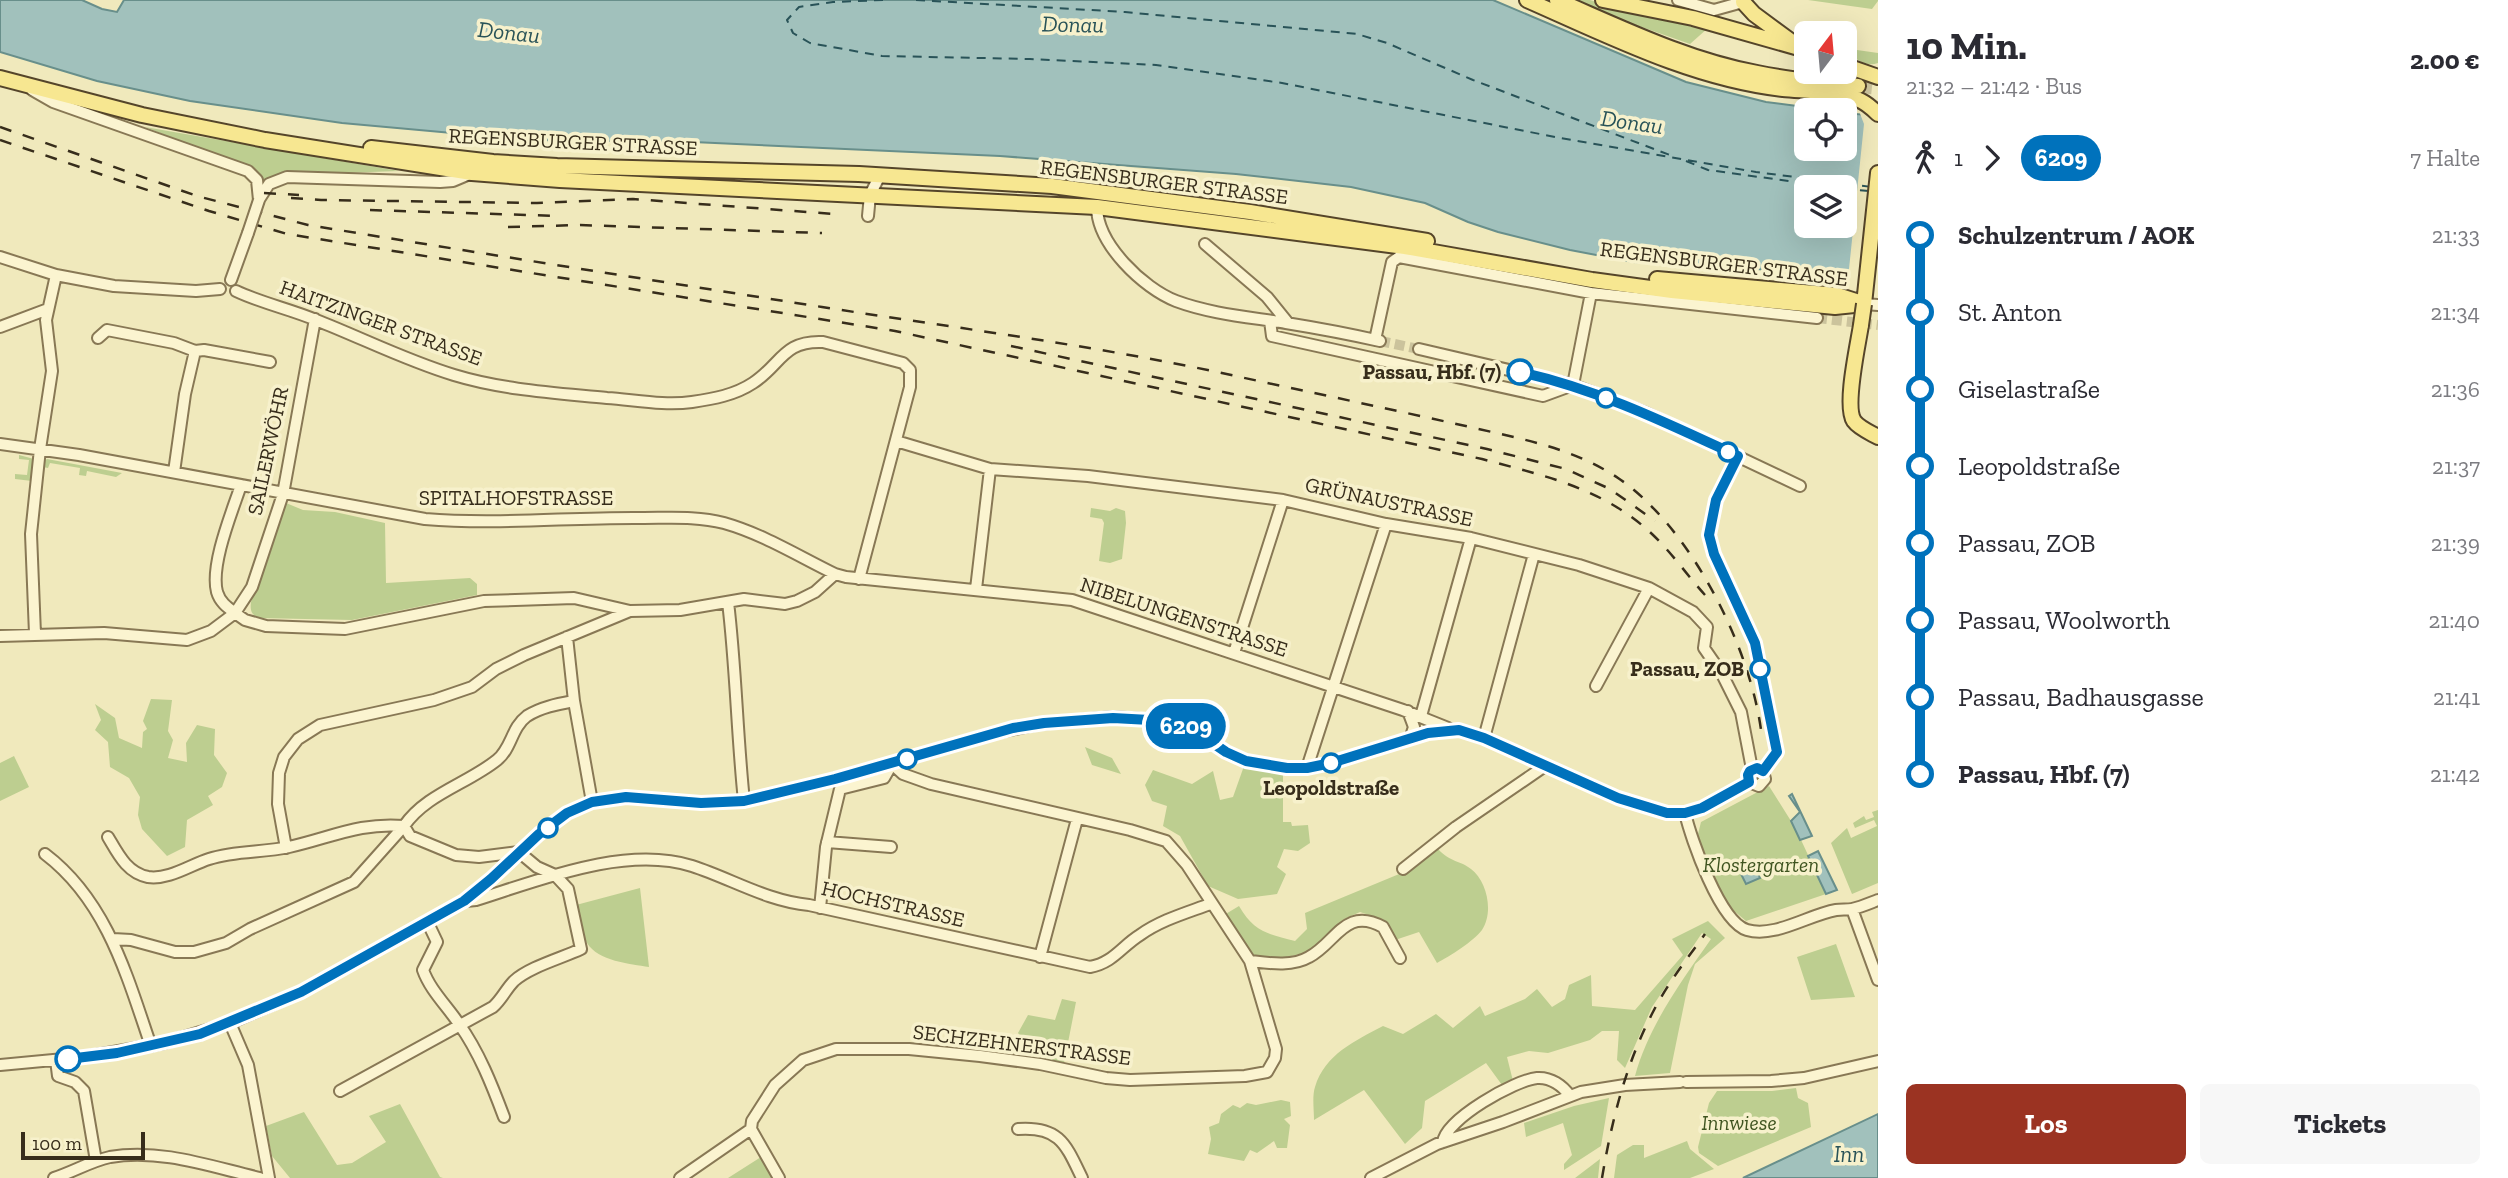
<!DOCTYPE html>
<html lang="de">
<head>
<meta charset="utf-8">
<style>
  body { margin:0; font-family:"Zilla Slab",serif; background:#f7f7f7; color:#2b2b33; height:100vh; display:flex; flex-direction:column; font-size:26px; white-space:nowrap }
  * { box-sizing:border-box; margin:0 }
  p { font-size:23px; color:#7c7c81 }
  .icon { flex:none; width:38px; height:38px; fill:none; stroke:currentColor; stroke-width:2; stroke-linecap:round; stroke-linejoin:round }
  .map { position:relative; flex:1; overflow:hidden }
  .panel { display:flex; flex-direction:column; background:#fff; width:630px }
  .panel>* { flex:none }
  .badge { padding:0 14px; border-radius:23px; font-size:24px; line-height:46px }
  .needle { width:46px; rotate:16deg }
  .buttons { position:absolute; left:1794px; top:21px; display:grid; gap:14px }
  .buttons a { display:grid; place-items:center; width:63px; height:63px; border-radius:10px; background:#fff; box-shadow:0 7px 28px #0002; font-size:35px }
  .scale { position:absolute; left:21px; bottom:18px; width:124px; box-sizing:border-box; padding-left:7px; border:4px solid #372d1b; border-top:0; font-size:19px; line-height:24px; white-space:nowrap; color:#372d1b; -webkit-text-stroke:5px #f7f1cc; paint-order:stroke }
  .map>.badge { position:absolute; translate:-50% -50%; box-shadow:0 0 0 4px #fff }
  .legs { display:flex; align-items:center; gap:10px; height:77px; padding:0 28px; font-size:23px }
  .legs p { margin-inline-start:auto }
  .overview { display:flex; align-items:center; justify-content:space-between; height:119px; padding:0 28px }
  h1 { font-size:38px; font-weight:700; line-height:52px }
  .primary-button { display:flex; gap:14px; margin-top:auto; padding:14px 28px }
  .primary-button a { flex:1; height:80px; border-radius:10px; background:#9b3322; color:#fff; font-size:28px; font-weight:700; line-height:80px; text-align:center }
  .primary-button a+a { background:#f7f7f7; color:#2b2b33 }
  ul { padding:0 28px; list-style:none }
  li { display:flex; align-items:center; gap:24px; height:77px; font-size:26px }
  li i { display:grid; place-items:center; width:10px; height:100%; margin:0 9px; background:currentColor }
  li i::after { content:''; width:18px; height:18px; margin:-9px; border:5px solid; border-radius:50%; background:#fff }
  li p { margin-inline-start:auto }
  li:first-child i { background:linear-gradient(#0000 50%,currentColor 0) }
  li:last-child i { background:linear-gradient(currentColor 50%,#0000 0) }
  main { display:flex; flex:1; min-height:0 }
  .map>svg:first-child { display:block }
</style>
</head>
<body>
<main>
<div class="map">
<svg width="1878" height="1178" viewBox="0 0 1878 1178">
  <rect width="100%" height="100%" fill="#f0e9bc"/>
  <path fill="#bdce90" d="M1572,0h18l36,11 82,17 -18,16 -74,-26z
    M1808,0h70v1l-6,8z
    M1850,49l28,4v10c-12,4 -20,-3 -29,-9z
    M145,127l254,44 -115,4 -18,6 -16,-13z
    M19,455l15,4 -2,22 -17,-2v-5l12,1 2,-15 -10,-1z
    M47,459l75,14 -6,4 -29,-6 -1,5 -7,-1 1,-7 -30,-5 -2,5 -5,-1 1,-6z
    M286,503l17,7 32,2 50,11 1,60 84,-5 7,6v11l-125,25 -94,-2c-7,-4 -8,-8 -7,-16l17,-42z
    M1091,508l19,3 6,-3 9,3 1,12 -4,36 -12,4 -11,-2 5,-38 -2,-4 -12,-2z
    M151,699l21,1 -4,31 5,9 -5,18 19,4 -1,-19 11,-18 18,4 -1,26 13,18 -5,14 -14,9 5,9 -26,15 -2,27 -18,9 -25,-27 -4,-14 2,-18 -11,-19 -19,-11 -2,-25 -13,-12 6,-10 -6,-16 20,14 4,20 23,10 1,-16 4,-3 -4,-8z
    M1085,747l27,11 9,16 -29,-9z
    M14,756l15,31 -29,14v-38z
    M1244,766l39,9v47h8l1,4 16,-1 2,18 -12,8 -14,-2 -7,18 9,7 -9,20 -39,5 -30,-13 -28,-50 -17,-10 4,-20 -15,-5 -7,-16 8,-15 39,14 21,-13 7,29 13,-3z
    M1769,786l27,43 30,65 -80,27 -19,-16 -27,-62 -2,-9 3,-12z
    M1878,810v73l-26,11 -21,-51 16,-15 4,10 26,-12 -3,-6 -19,8 -2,-5 11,-7 2,4 8,-3 -2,-5z
    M1438,849c13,14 22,11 33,20 16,12 23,43 11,61 -8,11 -32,26 -45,33l-18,-31 -24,8 -11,-20 -24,-8 -16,7 -35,33 -31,7 -24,-4 -30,-40 15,-9c15,26 29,28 56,35l12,-12 -2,-16 99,-41z
    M640,888l9,79c-19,-3 -51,-6 -62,-24 -6,-10 -8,-26 -11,-38z
    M1708,921l17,17 -30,26 -7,21 -18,88 -35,3c14,-51 46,-94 76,-137l-9,-6 -50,74 -27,61 -8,-8 2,-29h-17l-12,9 -42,13 -19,-2 -22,6 6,24 -11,4 -16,-22 -61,38 -3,27 -17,16 -41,-54 -50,30c0,-10 -2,-24 1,-33 10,-33 40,-46 68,-61l20,8 33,-20 17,14 27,-22 5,10 40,-17 12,-10 15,18 13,-8 4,-14 22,-10 1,31 43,4 48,-55 -11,-16z
    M1836,944l19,53 -44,3 -14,-43z
    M1062,999l14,3 -12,61 -43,-7 2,-17 -5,-6 10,-18 27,5z
    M1796,1088l2,10 10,5 3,24 -93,39 -19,-13 -1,-6 11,-44 8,-12h55z
    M1609,1098l-8,48 -37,24v-6l8,-9 -9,-32 -37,14 -2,-14 50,-17z
    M1281,1100l9,2 1,14 -7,3 6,6 -3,23h-10l-3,-7 -17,12 -7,-3 -6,11 -36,-7 3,-15 -2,-12 10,-4 2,-9 12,-9 7,3 7,-5 9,2z
    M400,1104l40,73 3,1h-153l-18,-22 -6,-30 38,-14 33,53 15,-2 34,-21 -17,-26z
    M1687,1141l3,8 24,20 -24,9h-76l3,-23 16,-10h11v13z
    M761,1157l12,21h-45z
    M1600,1159l-2,19h-23z"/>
  <path fill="#a1c1bc" stroke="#688f8b" stroke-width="2" fill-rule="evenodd" d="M0,0h82l20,9 15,3 7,-12h1369l193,82 80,20 62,8h-22v39h38l1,-36 33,3v163l-105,-13 -1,4 -139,-8 -63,-12 -72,-18 -30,-10 -43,-19 -74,-16 -115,-13 -236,-18 -307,-14 -164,-2 -187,-17 -152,-22 -93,-20 -97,-29zM1806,187h38v39h-38z
    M1792,794l20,42 -12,4 -9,-19 9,-9 -11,-16z
    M1818,851l19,39 -11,4 -18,-38z
    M1754,863l6,15 -14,6 -7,-14z
    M1878,1114v64h-135z"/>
  <path fill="#f0e9bc" d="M1859,111l19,1v170l-33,-4 4,-9 15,-145z"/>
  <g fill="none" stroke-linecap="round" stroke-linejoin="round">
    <path stroke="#295358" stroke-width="2" stroke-dasharray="9 7" stroke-linecap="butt" d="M883,0l-50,2 -34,5 -12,13 6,13 17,10 72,13 148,3 126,6 126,18 273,54 201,35 116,15
      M916,0l209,12 232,22 30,9 86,37 202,77
      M1686,161l22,9 125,17
      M1844,189l26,2"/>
    <path stroke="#cbc39c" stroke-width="10" stroke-dasharray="10 5" stroke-linecap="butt" d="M1817,318l61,7
      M1380,341l39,8"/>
    <path stroke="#cbc39c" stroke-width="14" stroke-dasharray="14 7" stroke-linecap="butt" d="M1858,86l20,2"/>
    <g stroke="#887855" stroke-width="14">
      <path id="minor" d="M1678,0l36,10 29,-8
        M32,90l21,12 195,69 9,9 2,20
        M260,198l9,-14 18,-7 153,5 13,-1 19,-8
        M1097,207c0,37 46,81 79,94 35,13 73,16 110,22 31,5 63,11 94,18
        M868,216l2,-21 9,-18
        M1205,244l62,53 21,26
        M0,257l56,18 58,11 82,5 24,-2
        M231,280l17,-47
        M236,291c25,12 54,18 80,29 46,18 91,41 138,55 49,15 103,18 153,23 28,2 58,8 85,4 21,-3 43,-7 61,-19 28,-18 30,-43 70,-41l80,21 7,7v17l-51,192
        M1864,304l14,1
        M1270,321l2,15 271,60 30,-11
        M0,327l48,-18
        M98,338l9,-8 67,13 21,8 -10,43 -11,78
        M1375,340l17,-78 7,-5 192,36 226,25
        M1419,349l154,36 73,28 154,73
        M195,351l9,-1 66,12
        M1573,385l18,-92
        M896,441l94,28 98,7 195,24 103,24 85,14 108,27 70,23 44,24 14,15 -3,21 18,26 19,38 11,57
        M0,444l79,11 346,64c73,6 146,-2 219,-1 26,0 54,-2 80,5 39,11 74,33 111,51l11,3 226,23 331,110 45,18
        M241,485c-9,27 -31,80 -24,107 3,10 10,15 18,21l17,-26 31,-93 32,-175
        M976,589l14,-120
        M728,602c8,66 9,133 16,199
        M35,634l-4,-100 9,-85 12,-78 -6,-51 10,-45
        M0,636l104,-3 83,7 24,-9 24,-18 10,7 21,6 79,3 139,-28 90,-3 56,13 50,-1 64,-11 41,5 12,-3 18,-9 20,-18
        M567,637l7,64 18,101
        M1234,653l49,-153
        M1596,686l53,-98
        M1408,711l6,16 -4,12
        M1421,716l50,-178
        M1484,738l50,-184
        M1307,768l79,-244
        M1749,782l10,4 6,-7 -2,-8 -11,-2
        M1685,813c6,26 35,109 62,117 28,8 61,-15 89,-20 5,-1 11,0 16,-1 9,-2 18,-6 26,-9
        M108,837c10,17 19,36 40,40 21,3 42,-12 61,-18 27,-9 53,-6 80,-12 41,-9 71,-25 115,-21 22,-32 63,-42 93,-66 15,-12 14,-32 30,-44 14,-9 31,-12 47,-15
        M827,842l64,5
        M286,848l-8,-44 1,-31 5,-16 14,-18 22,-14 114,-25 38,-13 24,-18 28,-14 106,-44
        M45,854c62,47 82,122 106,192
        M1403,869l53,-42 89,-61
        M466,901l10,-1c64,-20 149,-55 216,-34 40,13 75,35 117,39l281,62c23,-4 32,-21 50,-32 21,-15 46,-22 70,-31
        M1852,909l26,71
        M427,921l10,21 -14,28c7,20 24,36 36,54 20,28 33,61 45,93
        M113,939l18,1 44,12h19l32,-9 24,-14 104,-47 50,-56 6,10 46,19 23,2 40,-5
        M1040,957l37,-138
        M1250,961c18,2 42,6 59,-4 27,-14 36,-51 74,-30l17,31
        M230,1023l18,42 21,113
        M56,1060l2,16 17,6 9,9 12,70
        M0,1065l85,-8 79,-14 66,-20 71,-31 163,-91 27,-22 48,-45 28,-21 25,-11 34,-5 75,6 43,-2 91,-22 156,-45 48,-10 74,-7 55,4 24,8 34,23 20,9 43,7h18l23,-5 98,-30 31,-3 25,8 134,60 49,15h18l17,-5 47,-26
        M1686,1082l85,-1 33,-3 74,-17
        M340,1091l153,-84c9,-8 13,-18 21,-26 15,-14 48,-23 67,-32l-13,-60 -13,-14 -18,-8 -18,-15
        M751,1129l28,49
        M1018,1129c42,-3 48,16 64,49
        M1443,1142c3,-23 72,-62 94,-64 14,-1 26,8 33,18
        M54,1178c19,-6 37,-17 56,-21 50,-9 102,10 150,21
        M680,1178l71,-49 1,-8 23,-36 28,-25 33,-11h73l71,7 60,8 66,14 24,2 115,-4 22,-4 8,-14 1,-9 -26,-88 -63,-96 -21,-24 -36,-11 -199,-46 -28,-10 -11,-10 -8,14 -44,11 -14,58 -6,61
        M1371,1178l66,-34 66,-22 78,-30 44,-7 55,-3"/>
    </g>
    <g stroke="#55452a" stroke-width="18">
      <path id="major" d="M1527,0c82,36 166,79 256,89 19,2 57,2 74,10 8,3 15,9 21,15
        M1557,0c65,28 130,60 200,73 34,7 68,10 101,13
        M1603,0l90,18 113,32
        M1743,2l11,12 38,28
        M1844,65l34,12
        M0,78l142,37 123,25 207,33 88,7 537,27 308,40 187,33 80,11 163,16 29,-3
        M371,148l122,14 64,4 302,8 193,12 198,26 177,29
        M1657,279l180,16 22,7
        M1864,304l14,-131
        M1861,325c-3,20 -17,81 -7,96 5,7 17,12 24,16"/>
    </g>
    <use href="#minor" stroke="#fbf4d0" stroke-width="10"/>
    <use href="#major" stroke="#f7e791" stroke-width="14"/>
    <path stroke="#372d1b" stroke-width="2.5" stroke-dasharray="12 12" stroke-linecap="butt" d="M0,127l197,69 111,29c171,28 343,55 514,82 122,19 245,35 366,59 49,10 97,21 145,31 46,10 92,20 137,30 52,12 103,21 148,51 73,49 135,173 144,260
      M0,140l209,71 78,23 608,97 587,128c63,17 121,29 170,75 20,19 35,41 53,61
      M264,193l35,2
      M291,198l30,2 216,3 96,-4 201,15
      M370,210l189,6
      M508,227l72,-2 242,8
      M1011,346l476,103 79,20 44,20 45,32
      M1602,1178c10,-59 24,-115 52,-168 14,-27 33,-51 51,-76"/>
    <g stroke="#887855" stroke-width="14" stroke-linecap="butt">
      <path id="minor-bridge" d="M248,233l11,-33"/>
    </g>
    <g stroke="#55452a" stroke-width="18" stroke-linecap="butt">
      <path id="major-bridge" d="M1861,325l3,-21"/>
    </g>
    <use href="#minor-bridge" stroke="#fbf4d0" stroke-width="10"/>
    <use href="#major-bridge" stroke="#f7e791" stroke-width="14"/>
  </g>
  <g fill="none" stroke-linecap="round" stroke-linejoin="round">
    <g stroke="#fff" stroke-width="16">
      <path id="line-1" d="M68,1059l49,-6 83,-19 101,-42 163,-91 27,-22 48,-45 28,-21 25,-11 34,-5 75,6 43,-2 91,-22 178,-51 31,-5 69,-5 55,3 24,8 34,23 20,9 41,7h20l24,-5 97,-30 31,-3 25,8 134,60 49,15h18l17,-5 47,-26 -1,-7 2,-4 7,-3 6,3 14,-19 -22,-109 -41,-89 -5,-19 7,-35 22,-44c-71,-33 -141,-67 -218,-84"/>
    </g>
    <use href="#line-1" stroke="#0072bc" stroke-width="10"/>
  </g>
  <g fill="#fff" stroke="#0072bc" stroke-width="3.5">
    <circle cx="1520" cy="372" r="12"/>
    <circle cx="1606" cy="398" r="9"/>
    <circle cx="1728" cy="452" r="9"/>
    <circle cx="1760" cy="669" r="9"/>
    <circle cx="907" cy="759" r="9"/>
    <circle cx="1331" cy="763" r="9"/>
    <circle cx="548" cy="828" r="9"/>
    <circle cx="68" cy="1059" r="12"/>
  </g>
  <g text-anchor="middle" stroke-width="7" stroke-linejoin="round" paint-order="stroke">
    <g font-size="21" fill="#372d1b" stroke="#f7f1cc">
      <text transform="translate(573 142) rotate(3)" y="7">REGENSBURGER STRASSE</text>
      <text transform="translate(1164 182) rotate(7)" y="7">REGENSBURGER STRASSE</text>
      <text transform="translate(1724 264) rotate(7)" y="7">REGENSBURGER STRASSE</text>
      <text transform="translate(381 323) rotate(20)" y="7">HAITZINGER STRASSE</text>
      <text transform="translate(268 451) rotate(-78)" y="7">SAILERWÖHR</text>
      <text x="516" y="505">SPITALHOFSTRASSE</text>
      <text transform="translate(1389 502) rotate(12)" y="7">GRÜNAUSTRASSE</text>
      <text transform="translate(1184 617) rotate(18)" y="7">NIBELUNGENSTRASSE</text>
      <text transform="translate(893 904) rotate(13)" y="7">HOCHSTRASSE</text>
      <text transform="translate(1022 1045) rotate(7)" y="7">SECHZEHNERSTRASSE</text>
    </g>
    <g font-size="21" font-weight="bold" fill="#372d1b" stroke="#f7f1cc" text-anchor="end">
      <text x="1501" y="379">Passau, Hbf. (7)</text>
      <text x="1744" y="676">Passau, ZOB</text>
      <text x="1331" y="795" text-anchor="middle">Leopoldstraße</text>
    </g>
    <g font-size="21" font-style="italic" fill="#3f5420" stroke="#f7f1cc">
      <text x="1761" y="872">Klostergarten</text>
      <text x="1739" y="1130">Innwiese</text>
    </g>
    <g font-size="23" font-style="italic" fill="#295358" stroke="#f7f1cc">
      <text transform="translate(1073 24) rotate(1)" y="8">Donau</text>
      <text transform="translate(509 32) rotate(6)" y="8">Donau</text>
      <text transform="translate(1632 122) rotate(8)" y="8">Donau</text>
      <text x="1849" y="1162">Inn</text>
    </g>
  </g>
</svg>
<div class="buttons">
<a><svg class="needle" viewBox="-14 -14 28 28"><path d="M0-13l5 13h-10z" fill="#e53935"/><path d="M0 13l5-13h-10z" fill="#7c7c81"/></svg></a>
<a><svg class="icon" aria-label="locate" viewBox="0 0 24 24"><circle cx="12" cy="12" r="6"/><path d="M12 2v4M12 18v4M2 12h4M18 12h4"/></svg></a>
<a><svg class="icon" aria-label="layers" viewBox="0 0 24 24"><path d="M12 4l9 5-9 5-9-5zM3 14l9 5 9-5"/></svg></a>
</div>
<div class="scale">100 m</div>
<b class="badge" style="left:1186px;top:726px;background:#0072bc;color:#fff">6209</b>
</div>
<section class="panel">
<div class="overview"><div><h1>10 Min.</h1><p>21:32 – 21:42 · Bus</p></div><b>2.00 €</b></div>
<div class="legs"><svg class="icon" aria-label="walk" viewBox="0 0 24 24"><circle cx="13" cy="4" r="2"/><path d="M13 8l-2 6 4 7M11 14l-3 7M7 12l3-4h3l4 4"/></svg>1<svg class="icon" aria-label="forward" viewBox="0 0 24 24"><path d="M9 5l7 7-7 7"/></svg><b class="badge" style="background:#0072bc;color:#fff">6209</b><p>7 Halte</p></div>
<ul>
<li><i style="color:#0072bc"></i><b>Schulzentrum / AOK</b><p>21:33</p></li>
<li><i style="color:#0072bc"></i><span>St. Anton</span><p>21:34</p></li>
<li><i style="color:#0072bc"></i><span>Giselastraße</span><p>21:36</p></li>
<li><i style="color:#0072bc"></i><span>Leopoldstraße</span><p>21:37</p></li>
<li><i style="color:#0072bc"></i><span>Passau, ZOB</span><p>21:39</p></li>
<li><i style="color:#0072bc"></i><span>Passau, Woolworth</span><p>21:40</p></li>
<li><i style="color:#0072bc"></i><span>Passau, Badhausgasse</span><p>21:41</p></li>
<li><i style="color:#0072bc"></i><b>Passau, Hbf. (7)</b><p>21:42</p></li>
</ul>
<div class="primary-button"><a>Los</a><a>Tickets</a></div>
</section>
</main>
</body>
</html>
